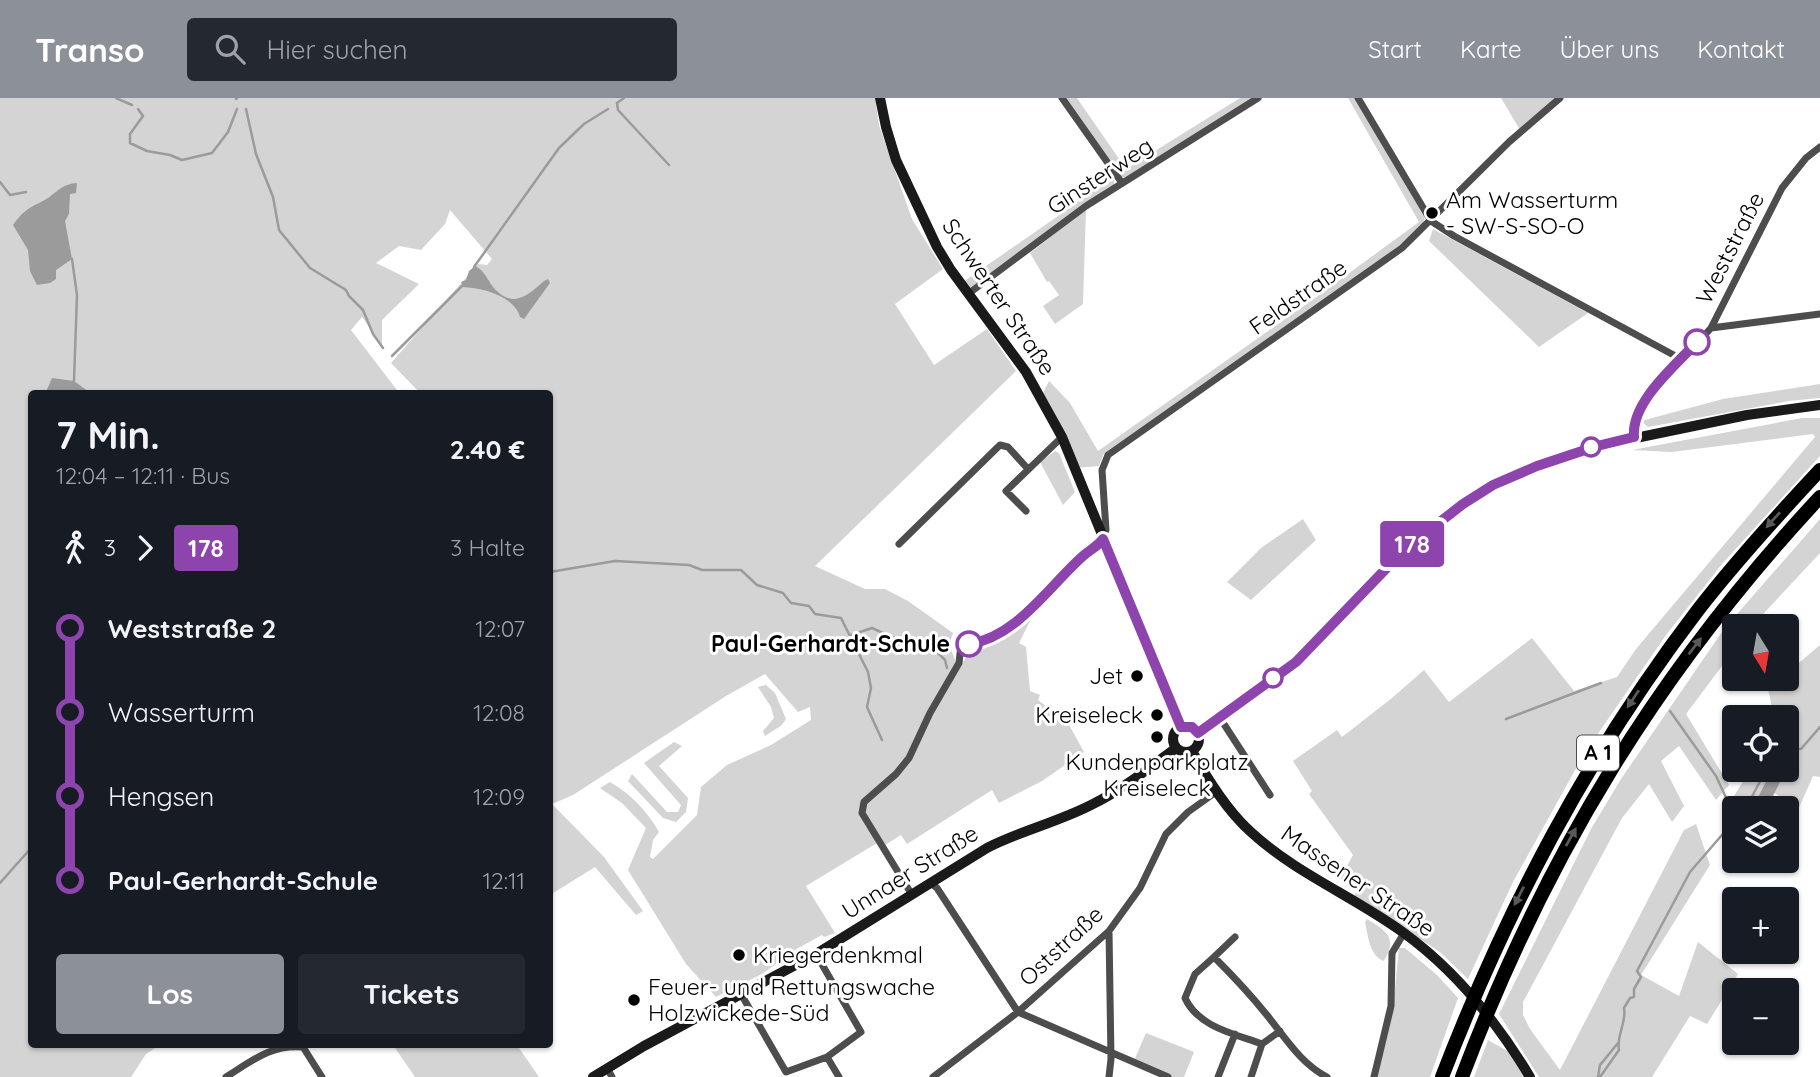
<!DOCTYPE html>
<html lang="de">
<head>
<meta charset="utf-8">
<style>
  body { margin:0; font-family:Quicksand,sans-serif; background:#242831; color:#f1f3f6; height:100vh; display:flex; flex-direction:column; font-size:26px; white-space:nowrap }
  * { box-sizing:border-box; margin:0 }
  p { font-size:23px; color:#9ea1a6 }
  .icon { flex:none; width:38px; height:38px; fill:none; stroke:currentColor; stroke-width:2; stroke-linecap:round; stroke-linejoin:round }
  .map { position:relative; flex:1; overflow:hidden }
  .sheet { position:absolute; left:28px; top:292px; width:525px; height:658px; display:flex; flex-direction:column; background:#171b24; border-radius:7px; box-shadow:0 2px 5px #0004 }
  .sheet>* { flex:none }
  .badge { padding:0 14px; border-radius:5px; font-size:24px; line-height:46px }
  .needle { width:46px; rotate:169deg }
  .buttons { position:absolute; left:1722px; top:516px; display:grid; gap:14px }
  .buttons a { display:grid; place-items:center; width:77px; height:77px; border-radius:7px; background:#171b24; box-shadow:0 2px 5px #0004; font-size:35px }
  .map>.badge { position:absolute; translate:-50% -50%; box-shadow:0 0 0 4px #fff }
  .legs { display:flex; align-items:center; gap:10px; height:77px; padding:0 28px; font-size:23px }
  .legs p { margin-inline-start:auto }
  .overview { display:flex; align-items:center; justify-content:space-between; height:119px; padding:0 28px }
  h1 { font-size:38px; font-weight:700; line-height:52px }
  .primary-button { display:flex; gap:14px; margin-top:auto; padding:14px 28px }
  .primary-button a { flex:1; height:80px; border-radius:7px; background:#8c9099; color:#fff; font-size:28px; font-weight:700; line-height:80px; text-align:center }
  .primary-button a+a { background:#242831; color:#f1f3f6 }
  ul { padding:0 28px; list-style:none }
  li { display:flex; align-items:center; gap:24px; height:84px; font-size:26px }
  li i { display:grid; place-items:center; width:10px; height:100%; margin:0 9px; background:currentColor }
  li i::after { content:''; width:18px; height:18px; margin:-9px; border:5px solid; border-radius:50%; background:#171b24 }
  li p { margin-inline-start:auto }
  li:first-child i { background:linear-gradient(#0000 50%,currentColor 0) }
  li:last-child i { background:linear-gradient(currentColor 50%,#0000 0) }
  header { display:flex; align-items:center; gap:42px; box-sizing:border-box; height:98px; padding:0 35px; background:#8c9099; color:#fff }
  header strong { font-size:33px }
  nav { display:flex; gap:38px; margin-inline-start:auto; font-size:24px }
  .search { width:490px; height:63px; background:#242831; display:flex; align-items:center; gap:18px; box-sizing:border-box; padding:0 24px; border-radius:7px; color:#9ea1a6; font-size:26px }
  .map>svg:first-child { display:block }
</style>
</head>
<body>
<header>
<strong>Transo</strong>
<div class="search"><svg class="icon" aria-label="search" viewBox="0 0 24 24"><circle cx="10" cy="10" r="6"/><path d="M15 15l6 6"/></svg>Hier suchen</div>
<nav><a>Start</a><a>Karte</a><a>Über uns</a><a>Kontakt</a></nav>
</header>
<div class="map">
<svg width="1820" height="979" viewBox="0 0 1820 979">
  <rect width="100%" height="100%" fill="#fff"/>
  <path fill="#d4d4d4" d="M0,0h875l4,27 33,94 31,50 -48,35 39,61 53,-36 29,42 -201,195 50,23h20l23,12 45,32 -4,12 7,17 6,1 9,-12 30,-14 24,-19 5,3 -11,22 7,4 4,44 10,4 -2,5 30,23 16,29 -42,29 -43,22 -7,-13 -85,54 -6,-9 -16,10 -8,-2 -71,43 29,47 -11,4 -2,-2 -40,22 -6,7 -14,10 -46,23 -30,-33 -58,-94 18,-42 -24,-25 -22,-15 10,-6c22,13 37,29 49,50l-6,8 -3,17 3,2 44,-44 4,-28 26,-22 44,-20 40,-25 -1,-13 -12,5 -33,-38 -39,22 -153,99 -21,9 52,53 39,54 -7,4 -41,-48 -45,28v-501h-129l-30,-31 87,-99 9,1 5,-6 -42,-49 -5,14 -24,26 -22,-4 -23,17 43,21 -37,36v25l-20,-28 -11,13 49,64h-368v651h128l-14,9 -15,23h-131z
    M1064,0h13l49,71 114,-71h15l-127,79 -5,1z
    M1348,0h7l70,119 -2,6 -23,23 -297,209 -4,11 -23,2 -35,-71 8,-16 21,22 28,48 217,-153 104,-76z
    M1501,0h55l-36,32z
    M1114,79v8l-145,105 -6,-8z
    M1086,111l-3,95 -28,20 -12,-18 16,-11 -10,-14 -2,1 -17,-29z
    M1433,131l155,84 -49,34 -110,-106z
    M1820,286v14l-31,3 -141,26 -7,-6 82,-22z
    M1802,320h18v38l-98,108 -56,71 -82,119 -71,128 -45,97 -28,-27 -86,-56 3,-6 -17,-11 13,-24 -44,-61 3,-3 -19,-30 44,-31 5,7 50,-39 32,-28 25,32 83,-64 42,53 43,-14 19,-28 179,-212 -2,-3 -141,18 -40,-2z
    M1055,353l4,2 16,39 -12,13 -23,-43z
    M1303,421l13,21 -65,60 -24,-18 34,-34z
    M1820,421v34l-68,73h-18v24l-48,64 43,71 -13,15 -37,-54 -18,15 23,45 -12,16 -23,-38 -27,34 -99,184v13l7,14 30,41 124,-240 12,-6 14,41 -69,110 38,21 19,-54 40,32 -31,50 -17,-8 -38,61h-113l-40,-63 92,-185 30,-50 103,-150z
    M1820,547v132l-7,-1 -15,34 -29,-21 -11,19h-24v5l-8,-4 24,-39h37v-52l-13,-1 -6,-28 11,-10h8v-6z
    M766,587l9,8 11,26 -4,6 -17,11 -2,-5 11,-13 -3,-11 -13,-20z
    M674,644l8,4 -23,20 29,32 -2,14 -10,10 -13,-4 -35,-37 4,-7 35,38h11l3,-7 -37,-42z
    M1367,821c19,12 31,18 17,42 -14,-4 -16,-25 -19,-39z
    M1399,850h6l32,27 21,23 -28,79h-60l23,-68z
    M1146,935l48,19 -10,25h-16l-35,-14z
    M1488,942l30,17 12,20h-56z
    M393,947h124l22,32h-124z"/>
  <path fill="#9b9b9b" d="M77,85l-1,10 -6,1 -1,20 -4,7 7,38 -16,11v9l-6,4 -13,2 -7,-14 -2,-21 -15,-25c13,-18 18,-17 35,-27 11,-8 15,-14 29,-15z
    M475,168c10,5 12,13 18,21 20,23 35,8 51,-6l4,-2 2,4 -26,36 -4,-2c-6,-21 -37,-29 -57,-30l-2,-5 5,-2 3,-9z
    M52,280l22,3 18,13h-47z
    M1772,672h14l-19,38h-12v-5z"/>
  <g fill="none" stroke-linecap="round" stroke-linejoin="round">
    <path stroke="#9b9b9b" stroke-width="2.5" d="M116,0l16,7
      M624,0l-7,5 1,7 51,55
      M236,1l1,-1
      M138,11l5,7 -13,18v9l17,8 23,4 12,5 30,-7 16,-21 9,-23
      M246,11l10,45 17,43 6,33 31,38 36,22 3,6 14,14 10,24 10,14
      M0,84l10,13 16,-3
      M72,161l5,36 -3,86
      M474,169l85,-119 25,-24 24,-15
      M392,258l70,-70
      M550,474l65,-11 74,4 13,5h39l16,15 26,8 8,10 18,3 6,8 26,4 27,54 3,16 -4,19 15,33
      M851,537l21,-7 31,14 20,1 10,5 12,12 2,8
      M1670,613l46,65 18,39
      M1506,621l95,-36
      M1787,651h14l19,-22
      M1746,710l20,-38
      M0,785l32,-36
      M1598,979l2,-12 18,-22
      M1600,979l19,-27c-3,-14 8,-28 5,-42l6,-10 4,-1v-8l7,-12 -4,-6 53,-99 44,-51"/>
    <path stroke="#4d4d4d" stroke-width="7" d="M1062,0l60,85
      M1358,0l73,123 23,15 227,123
      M968,196l118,-88 172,-108
      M1711,230l109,-14
      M1634,339l1,-18 6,-14 70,-77 71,-140 24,-30 14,-11
      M1026,413l-20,-20 56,-54
      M899,446l101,-99 8,2 20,22
      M1220,620l50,77
      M932,786l5,4 81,124 150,65
      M909,792l-47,-77 2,-11 32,-28 13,-16 21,-45 29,-50 2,-18 23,-5 28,-15 73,-71 14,-10 7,-14 -4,-60 6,-15 294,-207 107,-106 51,-44
      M1109,833l2,128 -2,18
      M1214,859l21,-20
      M741,896l45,78 41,-15 34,-25 -45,-78
      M1280,933l-18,13c-27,-10 -64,-17 -77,-46l10,-24 19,-17c18,18 36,37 52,57 19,23 34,49 61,63
      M827,959l12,20
      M607,970l5,9
      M226,979c26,-16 45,-33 77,-30l19,30
      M933,979l85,-65 91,-81 31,-43 26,-54 22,-22 28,-20
      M1218,979l17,-43
      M1251,979l11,-33
      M1374,979l17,-71 1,-53 12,-20"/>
    <path stroke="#1a1a1a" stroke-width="10" d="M880,0l6,29 10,33 41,87 14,23 75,102 36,65 119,290
      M1173 641a13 13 0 1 1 26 0a13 13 0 1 1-26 0Z
      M1198,635l98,-71 109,-113 43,-35 45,-28 62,-27 42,-13 150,-31 73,-10
      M1192,653c16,29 35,60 60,82 45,41 103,64 152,100 52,38 93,89 126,144
      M593,979l51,-31 172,-92 171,-106c33,-17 71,-26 104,-43 31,-15 58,-37 85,-57"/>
    <path stroke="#000" stroke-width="14" d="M1442,979c65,-169 146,-323 256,-467 38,-49 80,-95 122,-140
      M1462,979c84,-222 196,-406 358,-580"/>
  </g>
  <defs><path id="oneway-solid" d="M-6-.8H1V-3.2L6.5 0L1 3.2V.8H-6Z" transform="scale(1.75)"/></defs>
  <g fill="#595959">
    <use href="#oneway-solid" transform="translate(1773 422) rotate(132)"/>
    <use href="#oneway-solid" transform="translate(1695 548) rotate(-53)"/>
    <use href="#oneway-solid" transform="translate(1633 601) rotate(124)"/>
    <use href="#oneway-solid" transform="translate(1571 739) rotate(-61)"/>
    <use href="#oneway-solid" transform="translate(1519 798) rotate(117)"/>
  </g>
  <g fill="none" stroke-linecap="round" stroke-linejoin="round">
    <g stroke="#fff" stroke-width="16">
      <path id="line-1" d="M969,546c48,-7 80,-58 114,-88 7,-6 15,-10 20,-17l78,188h11l6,6 98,-71 109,-113 58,-45 30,-19 44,-19 60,-20 37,-9c-3,-35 40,-70 63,-95"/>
    </g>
    <use href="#line-1" stroke="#8e44ad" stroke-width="10"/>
  </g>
  <g fill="#000" stroke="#fff" stroke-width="2.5">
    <circle cx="1432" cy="115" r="7"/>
    <circle cx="1137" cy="578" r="7"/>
    <circle cx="1157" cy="617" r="7"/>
    <circle cx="1157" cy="639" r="7"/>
    <circle cx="739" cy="857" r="7"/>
    <circle cx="634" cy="902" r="7"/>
  </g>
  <g fill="#fff" stroke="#8e44ad" stroke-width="3.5">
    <circle cx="1697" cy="244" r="12"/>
    <circle cx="1591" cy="349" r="9"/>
    <circle cx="969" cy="546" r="12"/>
    <circle cx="1273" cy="580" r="9"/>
  </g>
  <g text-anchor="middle" stroke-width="6" stroke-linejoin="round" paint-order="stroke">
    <rect fill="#fff" stroke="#4c4c4c" stroke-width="2" x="1577" y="637.5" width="42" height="35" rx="5"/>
    <g font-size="21" font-weight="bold" fill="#000">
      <text x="1598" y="662">A 1</text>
    </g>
    <g font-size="23" fill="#000" stroke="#fff">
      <text transform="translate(1100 78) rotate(-33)" y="8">Ginsterweg</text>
      <text transform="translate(1730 150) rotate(-63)" y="8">Weststraße</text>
      <text transform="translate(999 199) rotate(56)" y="8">Schwerter Straße</text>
      <text transform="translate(1298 199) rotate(-35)" y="8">Feldstraße</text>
      <text transform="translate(910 774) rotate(-32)" y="8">Unnaer Straße</text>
      <text transform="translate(1358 783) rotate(34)" y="8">Massener Straße</text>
      <text transform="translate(1061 848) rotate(-43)" y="8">Oststraße</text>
    </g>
    <g font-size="23" fill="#000" stroke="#fff" text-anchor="start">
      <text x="1446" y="110">Am Wasserturm<tspan x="1446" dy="26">- SW-S-SO-O</tspan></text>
      <text x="1123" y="586" text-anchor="end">Jet</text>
      <text x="1143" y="625" text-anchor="end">Kreiseleck</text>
      <text x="1157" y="672" text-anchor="middle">Kundenparkplatz<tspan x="1157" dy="26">Kreiseleck</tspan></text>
      <text x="753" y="865">Kriegerdenkmal</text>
      <text x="648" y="897">Feuer- und Rettungswache<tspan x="648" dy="26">Holzwickede-Süd</tspan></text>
    </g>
    <g font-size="23" font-weight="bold" fill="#000" stroke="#fff" text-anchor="end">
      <text x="950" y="554">Paul-Gerhardt-Schule</text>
    </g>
  </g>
</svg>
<div class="buttons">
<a><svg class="needle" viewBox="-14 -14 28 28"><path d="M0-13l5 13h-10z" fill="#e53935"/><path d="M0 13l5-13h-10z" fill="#9ea1a6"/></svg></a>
<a><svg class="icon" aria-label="locate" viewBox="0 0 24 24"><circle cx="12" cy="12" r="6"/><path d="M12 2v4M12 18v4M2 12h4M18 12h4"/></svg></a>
<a><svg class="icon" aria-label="layers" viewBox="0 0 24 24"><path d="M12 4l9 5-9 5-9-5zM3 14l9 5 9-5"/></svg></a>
<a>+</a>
<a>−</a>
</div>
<b class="badge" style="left:1412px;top:446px;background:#8e44ad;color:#fff">178</b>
<section class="sheet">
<div class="overview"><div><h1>7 Min.</h1><p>12:04 – 12:11 · Bus</p></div><b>2.40 €</b></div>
<div class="legs"><svg class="icon" aria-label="walk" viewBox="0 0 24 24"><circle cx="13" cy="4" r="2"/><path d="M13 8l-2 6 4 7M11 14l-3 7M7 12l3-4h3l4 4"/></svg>3<svg class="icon" aria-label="forward" viewBox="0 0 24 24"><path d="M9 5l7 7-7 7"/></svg><b class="badge" style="background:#8e44ad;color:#fff">178</b><p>3 Halte</p></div>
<ul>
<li><i style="color:#8e44ad"></i><b>Weststraße 2</b><p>12:07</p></li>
<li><i style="color:#8e44ad"></i><span>Wasserturm</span><p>12:08</p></li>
<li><i style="color:#8e44ad"></i><span>Hengsen</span><p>12:09</p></li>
<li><i style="color:#8e44ad"></i><b>Paul-Gerhardt-Schule</b><p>12:11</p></li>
</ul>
<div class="primary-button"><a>Los</a><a>Tickets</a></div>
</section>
</div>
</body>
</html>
